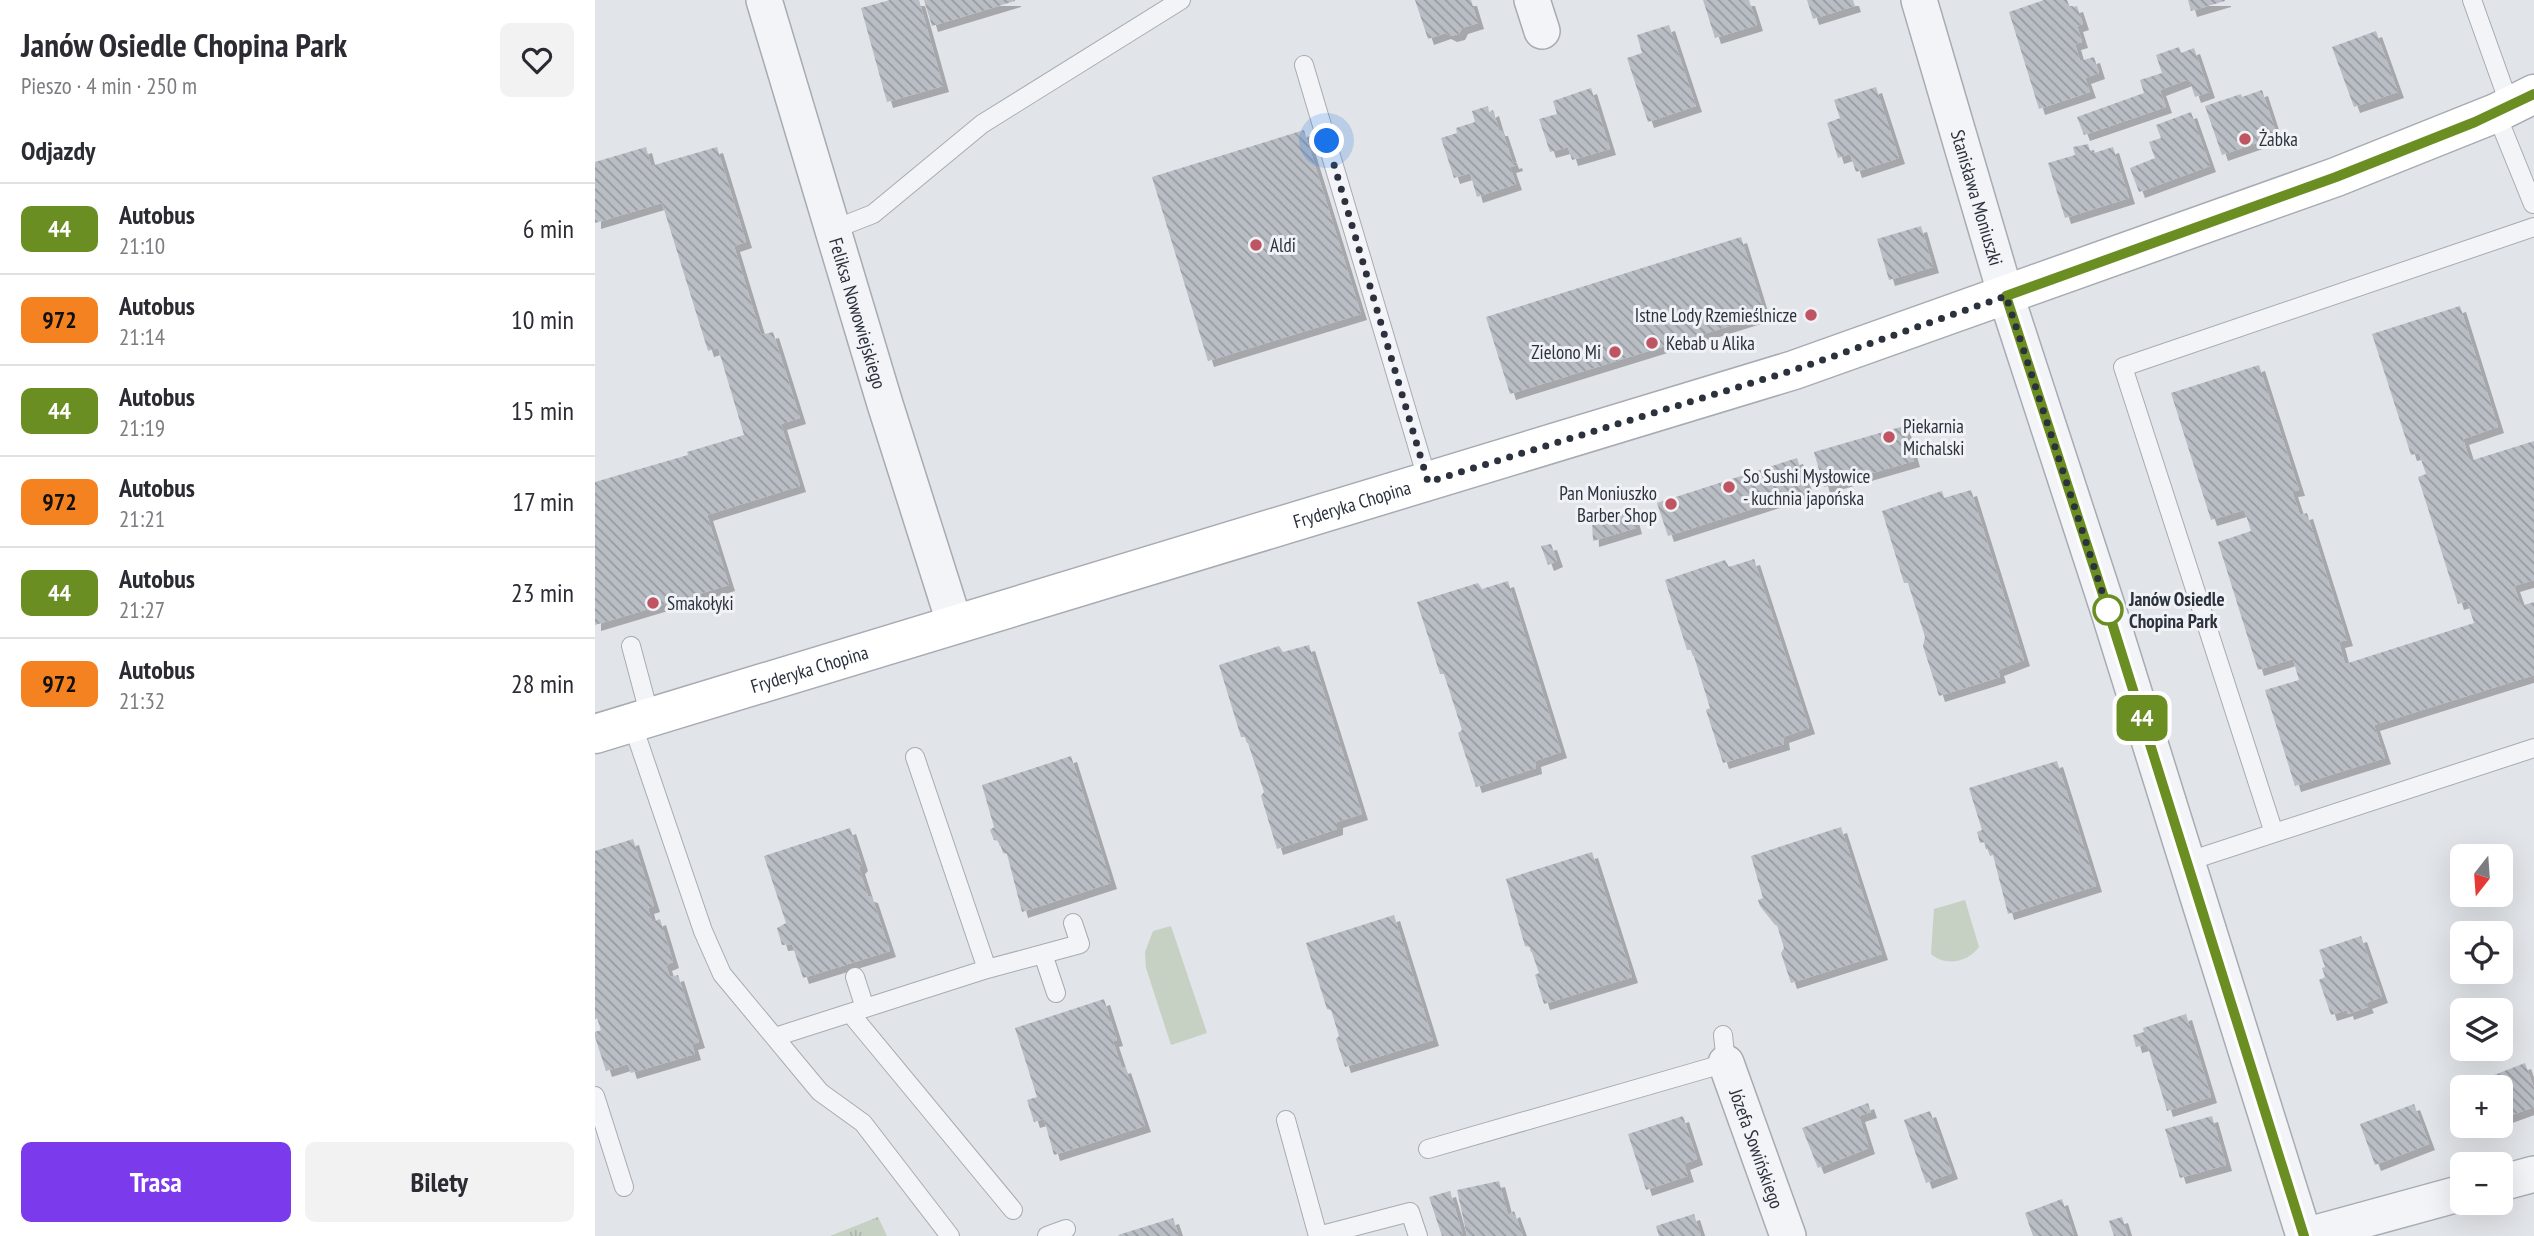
<!DOCTYPE html>
<html lang="pl">
<head>
<meta charset="utf-8">
<style>
  body { margin:0; font-family:"PT Sans Narrow",sans-serif; background:#f2f2f3; color:#2b2b33; height:100vh; display:flex; flex-direction:column; font-size:26px; white-space:nowrap }
  * { box-sizing:border-box; margin:0 }
  p { font-size:23px; color:#7c7c81 }
  .icon { flex:none; width:38px; height:38px; fill:none; stroke:currentColor; stroke-width:2; stroke-linecap:round; stroke-linejoin:round }
  .map { position:relative; flex:1; overflow:hidden }
  .panel { display:flex; flex-direction:column; background:#fff; width:595px }
  .panel>* { flex:none }
  .badge { padding:0 14px; border-radius:10px; font-size:24px; line-height:46px }
  .needle { width:46px; rotate:197deg }
  .tools { position:absolute; left:1855px; top:844px; display:grid; gap:14px }
  .tools a { display:grid; place-items:center; width:63px; height:63px; border-radius:10px; background:#fff; box-shadow:0 7px 28px #0002; font-size:35px }
  .you { position:absolute; width:35px; height:35px; margin:-18px; border:5px solid #fff; border-radius:50%; background:#1a73e8; box-shadow:0 0 0 10px #1a73e833 }
  .map>.badge { position:absolute; translate:-50% -50%; box-shadow:0 0 0 4px #fff }
  h2 { padding:0 21px; font-size:26px; line-height:63px }
  .round { display:grid; place-items:center; flex:none; width:74px; height:74px; border-radius:10px; background:#f2f2f3 }
  .headline { display:flex; align-items:center; justify-content:space-between; height:119px; padding:0 21px }
  h1 { font-size:33px; font-weight:700; line-height:52px }
  .action { display:flex; gap:14px; margin-top:auto; padding:14px 21px }
  .action a { flex:1; height:80px; border-radius:10px; background:#7c3aed; color:#fff; font-size:28px; font-weight:700; line-height:80px; text-align:center }
  .action a+a { background:#f2f2f3; color:#2b2b33 }
  ul { padding:0; list-style:none }
  li { display:flex; align-items:center; gap:21px; height:91px; padding:0 21px; border-top:2px solid #e1e1e2 }
  li div { flex:1 }
  li b { display:block; font-size:26px }
  li em { font-style:normal }
  li .badge { min-width:77px; font-weight:700; text-align:center }
  main { display:flex; flex:1; min-height:0 }
  .map>svg:first-child { display:block }
</style>
</head>
<body>
<main>
<section class="panel">
<div class="headline"><div><h1>Janów Osiedle Chopina Park</h1><p>Pieszo · 4 min · 250 m</p></div><a class="round"><svg class="icon" aria-label="heart" viewBox="0 0 24 24"><path d="M12 20l-8-8c-3-5 5-10 8-4 3-6 11-1 8 4z"/></svg></a></div>
<h2>Odjazdy</h2>
<ul>
<li><span class="badge" style="background:#6b8e23;color:#fff">44</span><div><b>Autobus</b><p>21:10</p></div><em>6 min</em></li>
<li><span class="badge" style="background:#f58220;color:#111">972</span><div><b>Autobus</b><p>21:14</p></div><em>10 min</em></li>
<li><span class="badge" style="background:#6b8e23;color:#fff">44</span><div><b>Autobus</b><p>21:19</p></div><em>15 min</em></li>
<li><span class="badge" style="background:#f58220;color:#111">972</span><div><b>Autobus</b><p>21:21</p></div><em>17 min</em></li>
<li><span class="badge" style="background:#6b8e23;color:#fff">44</span><div><b>Autobus</b><p>21:27</p></div><em>23 min</em></li>
<li><span class="badge" style="background:#f58220;color:#111">972</span><div><b>Autobus</b><p>21:32</p></div><em>28 min</em></li>
</ul>
<div class="action"><a>Trasa</a><a>Bilety</a></div>
</section>
<div class="map">
<svg width="1939" height="1236" viewBox="0 0 1939 1236">
  <defs>
    <pattern id="grass-tufts" width="24" height="20" patternUnits="userSpaceOnUse" patternTransform="scale(1.75)"><rect width="24" height="20" fill="#c6d1c3"/><path d="M3 7l-1-3M5 7V3M7 7l1-3M15 17l-1-3M17 17v-4M19 17l1-3" fill="none" stroke="#aab4a9"/></pattern>
    <pattern id="building-back-hatch" width="6" height="6" patternUnits="userSpaceOnUse" patternTransform="scale(1.75)"><rect width="6" height="6" fill="#b9bdc4"/><path d="M-1 5l2 2M0 0l6 6M5-1l2 2" fill="none" stroke="#979aa1"/></pattern>
    <filter id="shadow"><feDropShadow dx="6" dy="6" stdDeviation="0" flood-color="#0004"/></filter>
  </defs>
  <rect width="100%" height="100%" fill="#e1e4e8"/>
  <path fill="url(#grass-tufts)" d="M283,1217l9,19h-57z"/>
  <path fill="#c6d1c3" d="M1370,900l14,47c-11,15 -33,20 -48,7l3,-45z
    M576,926l36,107 -36,12 -25,-77 -1,-16 8,-21z"/>
  <path fill="url(#building-back-hatch)" filter="url(#shadow)" d="M295,0h29l24,86 -56,16 -26,-94z
    M329,0h91v1l-83,25z
    M820,0h56l7,23 -16,5 -3,6 -8,2 -6,-3 -17,6z
    M1108,0h46l8,25 -42,13z
    M1212,0h46l2,6 -42,13z
    M1449,0h23l3,8 7,-2 6,18 -6,2 5,16 -7,2 5,17 14,-4 5,16 -14,5 5,14 -51,17 -30,-97z
    M1593,0h37v1l-34,10z
    M1074,25l27,81 -48,16 -21,-64 15,-5 -5,-18z
    M1781,31l22,61 -44,15 -22,-60z
    M1584,47l2,6 13,-5 15,44 -14,5 -6,-18 -29,11 6,17 -82,28 -7,-18 67,-24 -4,-13 22,-7 -6,-18z
    M1281,87l23,71 -43,14 -6,-18 -12,4 -11,-35 13,-5 -6,-18z
    M996,88l19,61 -38,11 -4,-13 -18,5 -11,-33 18,-5 -4,-13z
    M1667,90l15,46 -55,19 -17,-49 36,-12 1,3z
    M893,106l1,6 4,-2 6,20h3l11,33 3,-1 1,3 -7,2 6,17 -39,13 -7,-24 -16,5 -13,-40 16,-5 -1,-5 19,-6 -3,-11z
    M1596,112l19,54 -71,26 -9,-24 25,-10 -6,-16 12,-4 -5,-13z
    M709,130l57,184 -153,47 -56,-184z
    M1493,144l2,7 4,2 19,-6 16,51 -64,20 -17,-55 27,-8 -2,-8z
    M51,147l5,19 66,-19 29,95 -12,4 27,89 12,-3 27,86 -19,6 19,62 -93,29 22,70 -134,40v-143l93,-27 -1,-3 57,-17 -26,-87 -10,3 -46,-148 -67,20v-61z
    M1326,226l12,41 -44,13 -12,-41z
    M1146,237l24,78 -255,79 -24,-77z
    M1865,306l38,121 -35,12 7,22 64,-20v139l-20,6 7,20 13,-4v73l-160,50 11,33 -90,28 -30,-96 34,-10 -6,-21 -35,11 -40,-128 33,-11 -3,-10 -4,-11 -33,10 -40,-127 88,-28 40,125 -7,1 8,24 7,-2 40,127 -8,2 6,22 129,-41 -7,-22 -9,3 -40,-127 8,-3 -7,-21 -8,2 -39,-121z
    M1309,426l10,35 -90,26 -10,-35z
    M1202,458l11,33 -140,45 -11,-33z
    M1376,490l53,170 -26,10 2,7 -61,19 -16,-50 2,-9 -17,-54h-4l-22,-72 60,-20 2,7z
    M1036,510l5,18 -43,13 -1,-20z
    M956,544l6,17 -9,4 -7,-19z
    M1159,559l55,169 -26,9 1,7 -61,19 -17,-53 4,-2 -18,-58h-5l-22,-70 60,-20 4,7z
    M913,581l53,171 -26,9 1,7 -60,19 -18,-54 4,-3 -18,-56h-4l-23,-72 61,-19 4,6z
    M714,645l53,169 -25,8v7l-60,20 -16,-53 3,-4 -18,-55h-5l-22,-72 60,-19 4,6z
    M476,756l40,127 -89,29 -15,-58 -4,-1 -4,-12 -5,-1 -4,-10 4,-3 -12,-42z
    M1462,761l39,125 -88,28 -15,-59 -3,1 -5,-14 -5,1 -3,-11 5,-2 -13,-42z
    M1246,827l41,127 -91,29 -10,-30 3,-5 -7,-23h-2l-15,-19 -2,-6 5,-2 -12,-42z
    M255,828l12,37 -3,3 9,28 4,1 18,54 -87,27 -11,-34 -10,1 -5,-17 9,-5 -22,-67z
    M38,839l21,67 -6,2 4,14 8,-3 13,43 -7,3 4,12 8,-2 21,67 -7,2 3,10 -64,19 -3,-9 -22,7 -11,-34v-5l6,-2 -4,-12 -2,1v-168z
    M997,852l40,125 -88,27 -9,-29 4,-2 -9,-26 -5,-1 -19,-67z
    M799,915l39,125 -88,27 -9,-28 3,-3 -8,-26 -4,-1 -21,-66z
    M1766,936l21,61 -16,6 2,4 -20,7 -1,-4 -16,5 -12,-35 6,-3 -3,-9 3,-1 -6,-17z
    M509,999l13,41 -4,1 9,27 3,-1 20,59 -91,29 -10,-36 -10,3 -7,-22 10,-3 -22,-69z
    M1591,1014l25,83 -44,14 -20,-67 -11,3 -3,-12 11,-3 -1,-4z
    M1930,1063l9,25v19l-33,12v-32h-29l-1,-3z
    M1273,1103l3,9 -12,4 10,32 -51,20 -16,-40z
    M1819,1104l15,40 -54,21 -15,-41z
    M1335,1111l22,62 -26,10 -22,-63z
    M1088,1116l14,43 -13,5 4,12 -42,14 -18,-56z
    M1617,1116l14,49 -46,13 -15,-49z
    M904,1181l9,34 6,-4 9,25h-56l-10,-46z
    M855,1191l13,45h-21l-13,-39z
    M1467,1199l12,37h-41l-8,-23z
    M1099,1214l7,22h-42l-3,-10z
    M1527,1217l6,19h-14l-5,-15z
    M578,1218l6,18h-60l-1,-1z"/>
  <g fill="none" stroke-linecap="round" stroke-linejoin="round">
    <g stroke="#a7abb2" stroke-width="20">
      <path id="lane" d="M1877,0l38,106
        M709,65l124,417
        M1901,113l37,91
        M237,230l41,-16 109,-90 199,-124
        M36,646l19,71
        M37,723l71,208 19,43 98,118 43,31 87,113
        M1679,833l-151,-466 411,-140
        M1591,862l348,-114
        M448,954l37,-10 -7,-21
        M392,969l56,-15 13,39
        M260,977l10,31
        M255,1013l163,197
        M180,1037l212,-68 -72,-212
        M0,1096l29,91
        M691,1120l32,116
        M833,1149l298,-86 -3,-28
        M452,1236l19,-7
        M723,1236l92,-24 8,24"/>
    </g>
    <g stroke="#a7abb2" stroke-width="38">
      <g id="street">
        <path id="s1" d="M169,0l121,404 70,221"/>
        <path d="M937,0l10,31"/>
        <path id="s2" d="M1324,0l87,296 102,313 196,627"/>
        <path id="s3" d="M1131,1063l62,173"/>
        <path d="M1906,1183l33,-9"/>
        <path d="M1710,1236l157,-43"/>
      </g>
    </g>
    <g stroke="#a7abb2" stroke-width="41">
      <g id="secondary">
        <path id="s4" d="M0,734l1199,-364 542,-193 160,-64 38,-19"/>
      </g>
    </g>
    <use href="#lane" stroke="#f3f4f7" stroke-width="18"/>
    <use href="#street" stroke="#f3f4f7" stroke-width="35"/>
    <use href="#secondary" stroke="#fff" stroke-width="38"/>
  </g>
  <g fill="none" stroke-linecap="round" stroke-linejoin="round">
    <g stroke="#fff" stroke-width="16">
      <path id="line" d="M1709,1236l-196,-626 -102,-314 330,-119 139,-55 59,-28"/>
    </g>
    <use href="#line" stroke="#6b8e23" stroke-width="10"/>
    <path stroke="#2b323e" stroke-width="7" stroke-dasharray="0 12.6" d="M732,141l101,341 366,-112 212,-74 102,314"/>
  </g>
  <g fill="#bf5463" stroke="#f0f2f6" stroke-width="2.5">
    <circle cx="1650" cy="139" r="7"/>
    <circle cx="661" cy="245" r="7"/>
    <circle cx="1216" cy="315" r="7"/>
    <circle cx="1057" cy="343" r="7"/>
    <circle cx="1020" cy="352" r="7"/>
    <circle cx="1294" cy="437" r="7"/>
    <circle cx="1134" cy="487" r="7"/>
    <circle cx="1076" cy="504" r="7"/>
    <circle cx="58" cy="603" r="7"/>
  </g>
  <circle fill="#fff" stroke="#6b8e23" stroke-width="3.5" cx="1513" cy="610" r="14"/>
  <g text-anchor="middle" stroke-width="6" stroke-linejoin="round" paint-order="stroke">
    <g font-size="19" fill="#2b323e" stroke="#f0f2f6" text-anchor="start">
      <text x="1664" y="146">Żabka</text>
      <text x="675" y="252">Aldi</text>
      <text x="1202" y="322" text-anchor="end">Istne Lody Rzemieślnicze</text>
      <text x="1071" y="350">Kebab u Alika</text>
      <text x="1006" y="359" text-anchor="end">Zielono Mi</text>
      <text x="1308" y="433">Piekarnia<tspan x="1308" dy="22">Michalski</tspan></text>
      <text x="1148" y="483">So Sushi Mysłowice<tspan x="1148" dy="22">- kuchnia japońska</tspan></text>
      <text x="1062" y="500" text-anchor="end">Pan Moniuszko<tspan x="1062" dy="22">Barber Shop</tspan></text>
      <text x="72" y="610">Smakołyki</text>
    </g>
    <g font-size="19" fill="#2b323e" stroke="#f0f2f6">
      <text dy="7" stroke="none"><textPath href="#s2" startOffset="206">Stanisława Moniuszki</textPath></text>
      <text dy="7" stroke="none"><textPath href="#s1" startOffset="327">Feliksa Nowowiejskiego</textPath></text>
      <text dy="7" stroke="none"><textPath href="#s4" startOffset="791">Fryderyka Chopina</textPath></text>
      <text dy="7" stroke="none"><textPath href="#s4" startOffset="224">Fryderyka Chopina</textPath></text>
      <text dy="7" stroke="none"><textPath href="#s3" startOffset="91">Józefa Sowińskiego</textPath></text>
    </g>
    <g font-size="19" font-weight="bold" fill="#2b323e" stroke="#f0f2f6" text-anchor="start">
      <text x="1534" y="606">Janów Osiedle<tspan x="1534" dy="22">Chopina Park</tspan></text>
    </g>
  </g>
</svg>
<div class="tools">
<a><svg class="needle" viewBox="-14 -14 28 28"><path d="M0-13l5 13h-10z" fill="#e53935"/><path d="M0 13l5-13h-10z" fill="#7c7c81"/></svg></a>
<a><svg class="icon" aria-label="locate" viewBox="0 0 24 24"><circle cx="12" cy="12" r="6"/><path d="M12 2v4M12 18v4M2 12h4M18 12h4"/></svg></a>
<a><svg class="icon" aria-label="layers" viewBox="0 0 24 24"><path d="M12 4l9 5-9 5-9-5zM3 14l9 5 9-5"/></svg></a>
<a>+</a>
<a>−</a>
</div>
<div class="you" style="left:732px;top:141px"></div>
<b class="badge" style="left:1547px;top:718px;background:#6b8e23;color:#fff">44</b>
</div>
</main>
</body>
</html>
